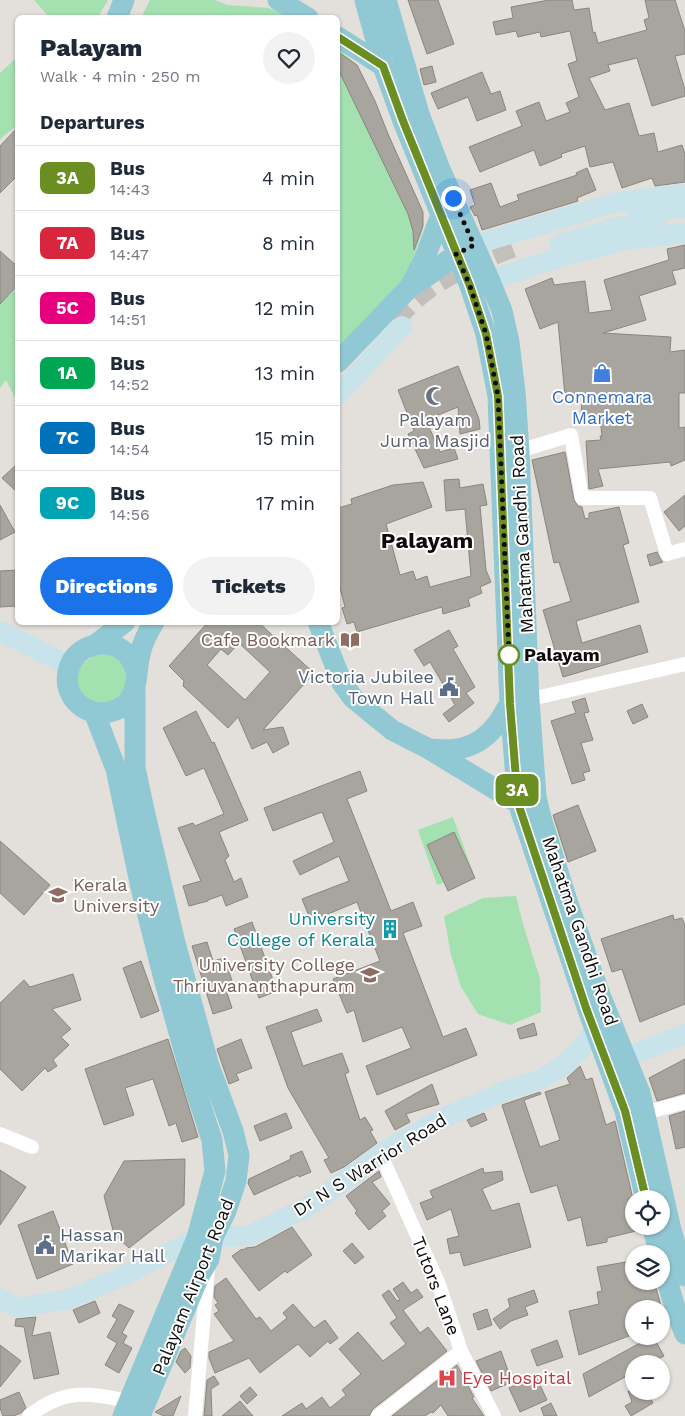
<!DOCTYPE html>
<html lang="en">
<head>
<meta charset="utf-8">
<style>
  body { margin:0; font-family:"Work Sans",sans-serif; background:#f2f2f3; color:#1f2937; height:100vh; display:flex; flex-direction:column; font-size:19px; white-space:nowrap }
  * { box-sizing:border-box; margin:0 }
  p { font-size:16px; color:#747a83 }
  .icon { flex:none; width:28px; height:28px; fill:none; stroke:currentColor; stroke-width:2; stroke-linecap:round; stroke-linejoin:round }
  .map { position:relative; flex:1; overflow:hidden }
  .side { position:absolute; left:15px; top:15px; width:325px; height:610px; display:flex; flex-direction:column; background:#fff; border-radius:8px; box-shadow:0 1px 4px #0004 }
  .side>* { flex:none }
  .badge { padding:0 10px; border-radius:8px; font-size:18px; line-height:32px }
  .fabs { position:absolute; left:625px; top:1190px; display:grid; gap:10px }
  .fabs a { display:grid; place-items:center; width:45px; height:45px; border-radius:50%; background:#fff; box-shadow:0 1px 4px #0004; font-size:25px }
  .you { position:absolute; width:25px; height:25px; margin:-12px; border:4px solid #fff; border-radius:50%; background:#1a73e8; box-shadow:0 0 0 8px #1a73e833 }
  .map>.badge { position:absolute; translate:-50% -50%; box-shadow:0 0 0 2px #fff }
  h2 { padding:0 25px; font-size:19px; line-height:45px }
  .round { display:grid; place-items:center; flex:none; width:52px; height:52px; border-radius:26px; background:#f2f2f3 }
  .headline { display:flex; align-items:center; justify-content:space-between; height:85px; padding:0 25px }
  h1 { font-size:24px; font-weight:800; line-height:38px }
  .primary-button { display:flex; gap:10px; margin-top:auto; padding:10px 25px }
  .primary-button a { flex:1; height:58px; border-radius:30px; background:#1a73e8; color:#fff; font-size:20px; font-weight:800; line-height:58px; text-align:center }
  .primary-button a+a { background:#f2f2f3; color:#1f2937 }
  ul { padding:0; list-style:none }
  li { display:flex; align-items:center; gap:15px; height:65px; padding:0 25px; border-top:1px solid #e0e1e3 }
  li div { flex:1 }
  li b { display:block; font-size:19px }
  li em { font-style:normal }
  li .badge { min-width:55px; font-weight:700; text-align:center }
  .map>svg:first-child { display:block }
</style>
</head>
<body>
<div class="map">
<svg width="685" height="1416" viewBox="0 0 685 1416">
  <rect width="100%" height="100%" fill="#e3dfda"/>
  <path fill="#a4e1b0" d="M34,0h74l-10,17 -48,1z
    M150,0h64l14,5 41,3 21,10h-149z
    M338,48l19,17 18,36 13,33 35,78v17l-16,48 -69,76z
    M14,60l3,1v66h-2l-15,12v-66z
    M17,289v112l-11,-21 -6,8v-85z
    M108,654l13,5 10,19 -17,29 -33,-9 -5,-20 6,-14 12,-8z
    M453,817l20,55 -36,13 -19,-55z
    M516,896l7,28 17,55 1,33 -31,13 -32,-11 -17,-27 -10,-32 -7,-39 39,-18z"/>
  <path fill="#a8a59f" stroke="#898580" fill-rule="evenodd" d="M408,0h30l16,44 -27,10z
    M549,0h23l2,10 15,-2 4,25 2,-1 3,11 49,-13 -3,-10 5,-2 -4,-18h30l10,31v23l-10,2 10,34v6l-33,10 -15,-48 -29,7 2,6 -21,7 16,32 24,-7 10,33 15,-3 4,19 24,-7 3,9v28l-30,4 -3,-8 -30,10 -9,-26 -23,5 -5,-21 -24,8 1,3 -22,9 -6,-16 -54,22 -11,-25 53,-21 -6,-15 23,-9 7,19 24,-9 -4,-9 13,-6 -11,-33 9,-3 -7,-30 -29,6 -1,-5 -22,5 -2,-6 -20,4 -3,-13 20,-4 -2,-11z
    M338,52l19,13 18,36 13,33 35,78v14l-9,24 -1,-19 -5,-17 -70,-145z
    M432,66l4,16 -12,3 -4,-16z
    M482,72l9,22 9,-3 6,19 -29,11 -9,-24 -30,12 -7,-16z
    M18,127v48l-18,18v-47z
    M587,168l9,22 -19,8 1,3 -96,29 -5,-15 -2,1 -5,-9 5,-2 -5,-15 21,-7 9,24 19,-7 -2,-5 60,-20 -1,-2z
    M685,245v23l-13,3 4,13 -37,12 7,24 -43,13 68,4 -1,15 15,-2v43h-6v35l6,-1v33l-14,6 -1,-4 -72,7 5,17 -14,3 -3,-48 15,-1 -1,-4h2l-2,-19h-19l1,-23 -17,2 -7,-74 -18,7 -15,-40 27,-11 2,7 31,-4 4,32 23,-3 -8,-30 65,-20 -2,-11z
    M0,251l18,16v18l-18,19z
    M458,366l21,53 1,10 -20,5 -2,-27 -32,13 14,32 14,-4 4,11 -34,9 -16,-34 6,-3 -16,-41z
    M565,452l9,48 4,6 4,1 3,12 4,-1v-5l30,-6 10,36 -6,2 16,57 -63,19 6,22 58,-18 8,27 -85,25 -20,-67 28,-9 -12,-39 -5,1 -22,-103z
    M18,463v30l-16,-15z
    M459,479l1,9 23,-4 4,21 -7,1 6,64 5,12 -11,5 2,6 -14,6 2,7 -27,8 -1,-7 -85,25 -3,-10 -7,2 -5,-16 3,-1 -7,-27v-72l14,-4 -1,-5 42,-14 30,-3 9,25 -46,17 14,51 13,-4 3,9 11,-4 3,11 41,-11 -6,-67 -19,2 -2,-31z
    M685,495v31l-6,5 -15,-19z
    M0,505l15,27 -15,8z
    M657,552l4,8 2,2 -13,4 -3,-11z
    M18,570v36l-18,1v-36z
    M208,622h50l56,51 -51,57 20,-3 6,17 -16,9 -6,-11 -15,7 -14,-32 -10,11 -45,-42 1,-5 -15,-15zM239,643l31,29 -25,28 -38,-35 14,-16 7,6z
    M449,630l9,16 -5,3 22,38 -9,6 8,10 -25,19 -6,-8 12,-9 -25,-43 -6,4 -10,-16z
    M585,698l4,14 -5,1 9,27 -12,3 9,28 -7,2 2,7 -13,4 -21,-63 25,-8 -4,-11z
    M642,704l6,13 -15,7 -6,-13z
    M196,711l16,32 2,-1 34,78 -29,12 10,24 -4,4 9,22 7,-4 7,19 -22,9 -4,-11 -14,5v1l-19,5 -6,-20 18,-5 -23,-53 15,-5 2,3 29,-12 -20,-46 -18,8 -23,-48z
    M360,771l7,20 -20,8 44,112 22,-9 9,24 -19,7 40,104 23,-9 11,27 -100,40 -11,-29 45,-18 -9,-21 -39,15 -9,-32 -7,3 -14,-34 47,-18 -23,-59 -46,19 -9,-22 47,-18 -10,-25 -39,19 -7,-14 41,-19 -12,-30 -49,19 -9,-23z
    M578,805l18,46 -28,11 -15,-47z
    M454,832l21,46 -27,13 -21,-46z
    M0,841l50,44 -26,30 -24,-22z
    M673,915l1,5 8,-2 3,7v79l-45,18 -18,-53 -10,3 -11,-33z
    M252,922l25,69 -18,7 -25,-69z
    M207,942l6,19 12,-3 9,30 -8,2 6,18 -19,6 -21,-68z
    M141,961l18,50 -18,7 -18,-50z
    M73,974l8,26 -29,9 19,20 -10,8 8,8 -16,15 4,6 -9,6 -3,-4 -23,23 -22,-22v-66l24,-23 6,7z
    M317,1009l5,12 -31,11 12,34 39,-13 7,19 -4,2 15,46 5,-3 8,13 -3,1 7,12 -33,24 -13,6 -7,-13 5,-2 -41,-70 -22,-61z
    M534,1023l3,12 -17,4 -3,-10z
    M168,1039l30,98 -16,5 -6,-19 -7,3 -16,-47 -28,9 9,27 -30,10 -19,-56z
    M241,1039l11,29 -16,6 3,6 -10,4 -12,-35z
    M685,1059v34l-28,8 -8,-23z
    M580,1066l6,14 6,-2 14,47 9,-4 18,78h-5l8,32 -29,7v4l-20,4 -6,-29 -13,4 -11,-36 -26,8 -29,-88 38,-13 1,2 -17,6 16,47 20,-7 -15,-48 25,-8 -3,-6z
    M432,1084l7,20 -33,10 4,8 -15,8 -10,-19z
    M685,1111v36l-9,2 -7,-33z
    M286,1113l6,15 -32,13 -6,-15z
    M484,1113l3,7 -16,7 -4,-7z
    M302,1151l9,21 -12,5 -1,-2 -44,20 -6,-12 1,-4 42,-20 -1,-3z
    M185,1159l-1,46 -55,43 -15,-14 -10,-38 20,-35z
    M483,1168l1,5 18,-2 1,9 -21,9 10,22 27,-8 12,44 -67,19 -4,-14 -10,2 -3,-15 12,-3 -8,-27 -24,11 -7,-17 13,-5 -3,-7z
    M0,1170l26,17 -26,38z
    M379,1171l2,6 -9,5 18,22 -8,7 4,5 -17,14 -14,-17 2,-2 -11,-15z
    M53,1211l20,53 -36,15 -19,-54z
    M292,1227l20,28 -25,18 -2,-2 -26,20 -27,-35 10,-7 1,1 3,-2 9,-1z
    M352,1243l12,14 -9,7 -12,-13z
    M626,1262l3,15 5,-2v6h4l1,4 15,-4 8,28h-28v25l-55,21 -10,-44 30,-7 -2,-12 5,-1 -5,-24z
    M226,1278l30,41 4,-2 11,14 16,-13 -4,-5 10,-9 21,24 11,-8 13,18 -8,6 -2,-3 -18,16 -12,-13 -38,29 -11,-15 -34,15 -6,-15v-6l25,-11 -20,-27 5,-3 -4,-6 3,-2 -4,-6 1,-11z
    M403,1282l8,11 6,-4 6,8 -20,13 17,23 8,-6 19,24 -74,58 -4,7h-87l20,-13 4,6 16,-12 8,11 16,-13 -4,-5 19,-16 -22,-25 19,-17 25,29 23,-17 -16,-21 7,-5 -15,-23 7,-5 8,11 3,-1 -7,-11z
    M534,1290l4,12 -13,5 3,8 -17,6 -11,8 -7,-10 17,-12 -2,-8z
    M95,1301l5,12 -21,10 -6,-13z
    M119,1304l15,7 -12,22 5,3 -4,7 9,5 -13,25 -14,-8 12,-22 -10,-6 10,-18 -5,-3z
    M487,1309l5,16 -14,5 -5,-16z
    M36,1317l-4,19 18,-4 9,42 -25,5 -10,-52 -9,-1 1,-7z
    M653,1336l11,20 -15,8h-15v8l-45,25 -6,-23z
    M557,1340l6,17 -26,9 -6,-16z
    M0,1345l21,16 -21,26z
    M185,1348l6,8 -1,12 -5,5 -9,-11 5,-11z
    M501,1351l11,31 -21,9 -15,-30z
    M457,1365l17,32 -2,1 12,18h-36l-7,-11 -8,8 -2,-1 -6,4h-33z
    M214,1376l5,8 -8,5 1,27h-8l3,-36z
    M536,1376l11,24 -27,12 -11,-24z
    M250,1387l7,8 -10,9 -7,-8z
    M628,1391h18l7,12 -22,13 -6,-10 7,-4z
    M19,1392l7,16 -5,5 -8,3h-10l-3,-8v-8z
    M181,1396l-8,20h-9l-9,-4z
    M240,1401l13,15h-31z
    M551,1403l6,13h-13l-3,-8z"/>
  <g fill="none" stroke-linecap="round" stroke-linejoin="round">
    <path stroke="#c3bfbb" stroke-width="20" stroke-dasharray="20 10" stroke-linecap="butt" d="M394,320c8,-7 15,-15 23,-22 27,-24 69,-40 102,-53"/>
    <path stroke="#fff" stroke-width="14" d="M519,451l52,-16 11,63h68l17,56 18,-5
      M522,701l163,-37
      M645,1113l40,-11
      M0,1134l32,13
      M381,1155l57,127 23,69 33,65
      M29,1416c35,-28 59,-23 100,-15
      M195,1416l13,-149
      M378,1416l83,-65"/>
    <path stroke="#c8e3e9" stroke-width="20" d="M637,213l48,-5
      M560,244l57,-17 39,-5
      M474,245l143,-43 68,-8
      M474,285l91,-29 61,-16 59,-7
      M338,395l64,-69
      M0,631l70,35
      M626,1057l59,-23
      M0,1298l17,10 52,-9 54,-23 74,-38 51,-2 61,-30 81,-58 49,-28 68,-30 32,-10 21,-12 19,-17 15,-21"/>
    <path stroke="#90c8d4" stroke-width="21" d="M278,0l30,18
      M365,0l18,66 20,55 67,165 16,48 12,62 12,308 8,99 69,204 38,104 21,88
      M386,0l33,114 20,53 50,112 13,32 7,31 6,50 4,59 10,249 7,97 5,21 27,86 32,91 40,98 31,137 14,46
      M117,18l7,-18
      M338,37l45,29
      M411,285l13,-25 17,-45
      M338,362l72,-75 23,-15 23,-18 12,-6
      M318,622l24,61 11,15 39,32 37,19 89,54
      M95,645l30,-23
      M137,674c-2,-7 -4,-14 -10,-20 -17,-18 -51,-10 -58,14 -3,10 -2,21 4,30 7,9 17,15 29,15 6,0 12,-2 18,-5 20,-11 15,-35 20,-54 2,-11 8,-22 14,-32
      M135,690v78l9,42 30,129 35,127 24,65 6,24 -3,26 -10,30 -13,26 -4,22 -10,17 -59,140
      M94,712l22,57 26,123 21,83 29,104 20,61 3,31 -18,67 -74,178
      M430,749c27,3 49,-1 67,-25 5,-6 8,-14 13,-20
      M652,1226l8,28
      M661,1259l14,49 10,26"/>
  </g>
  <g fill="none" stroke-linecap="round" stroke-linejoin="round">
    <g stroke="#fff" stroke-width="11">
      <path id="line" d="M338,37l45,29 20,55 67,165 16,48 12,62 12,308 8,99 68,205 39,103 21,88"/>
    </g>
    <use href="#line" stroke="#6b8e23" stroke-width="8"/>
    <path stroke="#0d0c0a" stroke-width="5" stroke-dasharray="0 9" d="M453,198l21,47 -18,9 14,32 16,48 12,62 11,259"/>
  </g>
  <defs>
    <g id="shop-bare" transform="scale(1.5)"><path d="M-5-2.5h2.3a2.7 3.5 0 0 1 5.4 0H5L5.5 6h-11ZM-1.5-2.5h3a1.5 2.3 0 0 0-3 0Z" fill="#3f7fe0" stroke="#fff" stroke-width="2.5" paint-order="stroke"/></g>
    <g id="mosque-bare" transform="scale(1.5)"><path d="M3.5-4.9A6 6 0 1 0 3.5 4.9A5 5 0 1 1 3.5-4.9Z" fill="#6b7280" stroke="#fff" stroke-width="2.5" paint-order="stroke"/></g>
    <g id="library-bare" transform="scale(1.5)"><path d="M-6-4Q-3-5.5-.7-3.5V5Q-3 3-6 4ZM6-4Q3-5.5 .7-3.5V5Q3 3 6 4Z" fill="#8d6e63" stroke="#fff" stroke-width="2.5" paint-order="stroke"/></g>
    <g id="civic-bare" transform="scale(1.5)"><path d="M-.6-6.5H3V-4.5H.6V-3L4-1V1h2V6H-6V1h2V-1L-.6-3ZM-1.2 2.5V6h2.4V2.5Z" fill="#5c6f8a" stroke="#fff" stroke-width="2.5" paint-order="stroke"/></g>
    <g id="university-bare" transform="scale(1.5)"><path d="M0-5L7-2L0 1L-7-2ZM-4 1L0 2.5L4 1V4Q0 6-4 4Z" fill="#8d6e63" stroke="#fff" stroke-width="2.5" paint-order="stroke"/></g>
    <g id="building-bare" transform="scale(1.5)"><path d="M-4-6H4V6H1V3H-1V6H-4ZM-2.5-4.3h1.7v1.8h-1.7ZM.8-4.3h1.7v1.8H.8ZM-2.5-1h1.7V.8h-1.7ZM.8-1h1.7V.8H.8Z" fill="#0f9aa8" stroke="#fff" stroke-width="2.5" paint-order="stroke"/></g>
    <g id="hospital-bare" transform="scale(1.5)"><path d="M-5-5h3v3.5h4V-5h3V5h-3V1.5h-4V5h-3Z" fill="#e0444e" stroke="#fff" stroke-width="2.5" paint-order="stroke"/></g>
  </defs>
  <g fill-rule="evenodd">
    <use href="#shop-bare" x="602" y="373"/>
    <use href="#mosque-bare" x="435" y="396"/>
    <use href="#library-bare" x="350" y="640"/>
    <use href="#civic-bare" x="449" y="687"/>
    <use href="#university-bare" x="58" y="895"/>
    <use href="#building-bare" x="390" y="929"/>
    <use href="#university-bare" x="370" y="975"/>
    <use href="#civic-bare" x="45" y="1245"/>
    <use href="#hospital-bare" x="447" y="1378"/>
  </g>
  <circle fill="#fff" stroke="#6b8e23" stroke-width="2.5" cx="509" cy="655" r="10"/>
  <g text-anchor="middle" stroke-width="4" stroke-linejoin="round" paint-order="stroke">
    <g font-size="18" fill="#366cbe" stroke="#fff">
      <text x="602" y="403">Connemara<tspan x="602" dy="21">Market</tspan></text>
    </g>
    <g font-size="18" fill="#5b616d" stroke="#fff">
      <text x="435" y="426">Palayam<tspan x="435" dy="21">Juma Masjid</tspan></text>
    </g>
    <g font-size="18" fill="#0d0c0a" stroke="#fff">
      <text transform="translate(522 534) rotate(-93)" y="6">Mahatma Gandhi Road</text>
      <text transform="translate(580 931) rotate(71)" y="6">Mahatma Gandhi Road</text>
      <text transform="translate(370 1165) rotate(-32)" y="6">Dr N S Warrior Road</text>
      <text transform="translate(436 1286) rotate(69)" y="6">Tutors Lane</text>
      <text transform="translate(193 1287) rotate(-68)" y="6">Palayam Airport Road</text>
    </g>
    <g font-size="18" fill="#785e54" stroke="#fff" text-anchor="end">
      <text x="335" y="646">Cafe Bookmark</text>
      <text x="73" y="891" text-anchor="start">Kerala<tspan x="73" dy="21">University</tspan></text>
      <text x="355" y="971">University College<tspan x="355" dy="21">Thriuvananthapuram</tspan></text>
    </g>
    <g font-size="18" font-weight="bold" fill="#0d0c0a" stroke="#fff" text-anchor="start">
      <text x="524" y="661">Palayam</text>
    </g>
    <g font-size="18" fill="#4e5e75" stroke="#fff" text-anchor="end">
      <text x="434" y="683">Victoria Jubilee<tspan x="434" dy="21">Town Hall</tspan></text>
      <text x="60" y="1241" text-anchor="start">Hassan<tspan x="60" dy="21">Marikar Hall</tspan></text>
    </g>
    <g font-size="18" fill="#0d838f" stroke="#fff" text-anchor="end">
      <text x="375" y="925">University<tspan x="375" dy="21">College of Kerala</tspan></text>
    </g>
    <g font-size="18" fill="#be3a42" stroke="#fff" text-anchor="start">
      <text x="462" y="1384">Eye Hospital</text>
    </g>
    <g font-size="22" font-weight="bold" fill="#0d0c0a" stroke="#fff">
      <text x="427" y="548">Palayam</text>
    </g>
  </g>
</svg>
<div class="fabs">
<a><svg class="icon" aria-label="locate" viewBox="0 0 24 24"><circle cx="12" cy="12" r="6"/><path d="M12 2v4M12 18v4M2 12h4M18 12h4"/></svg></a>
<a><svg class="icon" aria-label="layers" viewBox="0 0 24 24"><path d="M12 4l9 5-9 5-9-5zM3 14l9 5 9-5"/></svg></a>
<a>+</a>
<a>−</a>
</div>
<div class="you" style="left:453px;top:198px"></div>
<b class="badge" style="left:517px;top:790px;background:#6b8e23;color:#fff">3A</b>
<section class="side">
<div class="headline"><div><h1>Palayam</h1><p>Walk · 4 min · 250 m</p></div><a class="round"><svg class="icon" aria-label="heart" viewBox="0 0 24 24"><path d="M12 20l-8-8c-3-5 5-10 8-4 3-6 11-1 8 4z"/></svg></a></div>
<h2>Departures</h2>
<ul>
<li><span class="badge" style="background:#6b8e23;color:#fff">3A</span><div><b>Bus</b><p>14:43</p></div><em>4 min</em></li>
<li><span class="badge" style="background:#d7263d;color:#fff">7A</span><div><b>Bus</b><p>14:47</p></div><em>8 min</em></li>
<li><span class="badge" style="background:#e6007e;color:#fff">5C</span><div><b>Bus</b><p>14:51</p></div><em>12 min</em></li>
<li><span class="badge" style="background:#00a651;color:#fff">1A</span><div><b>Bus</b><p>14:52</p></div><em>13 min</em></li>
<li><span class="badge" style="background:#0072bc;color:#fff">7C</span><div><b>Bus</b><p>14:54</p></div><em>15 min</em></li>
<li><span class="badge" style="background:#00a3b4;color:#fff">9C</span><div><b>Bus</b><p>14:56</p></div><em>17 min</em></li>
</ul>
<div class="primary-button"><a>Directions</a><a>Tickets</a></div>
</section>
</div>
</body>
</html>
